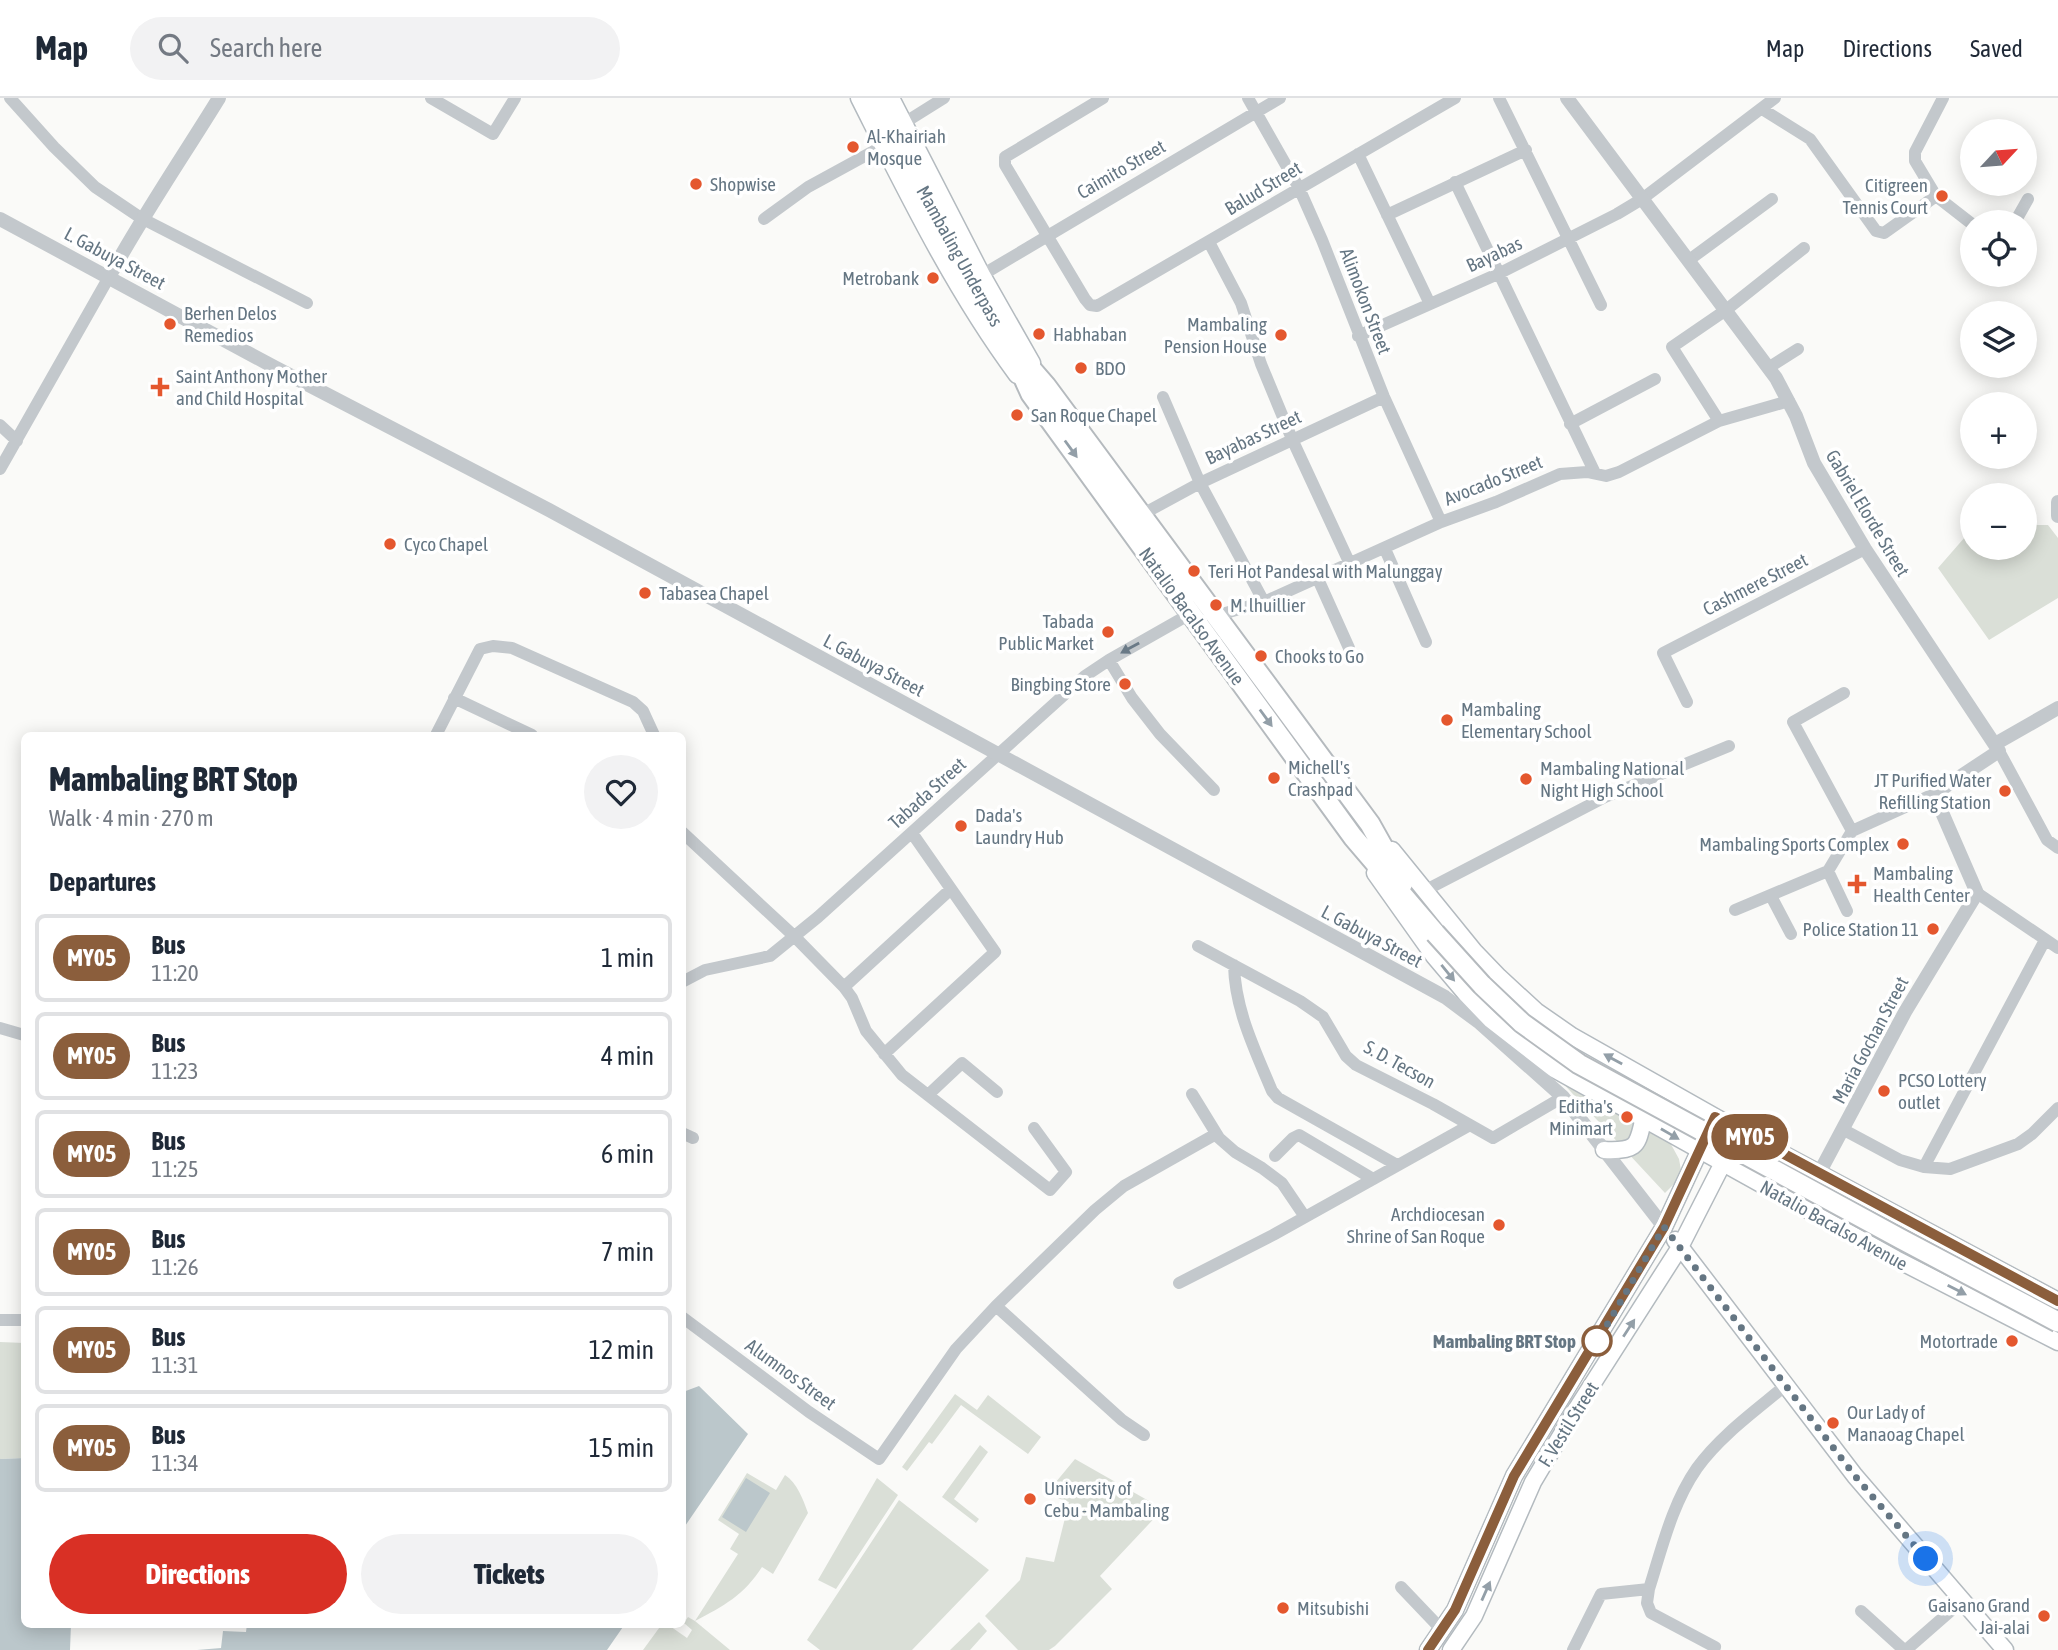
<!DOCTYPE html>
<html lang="en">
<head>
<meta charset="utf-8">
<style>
  body { margin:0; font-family:"Asap Condensed",sans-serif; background:#f2f2f3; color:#1f2937; height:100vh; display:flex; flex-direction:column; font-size:26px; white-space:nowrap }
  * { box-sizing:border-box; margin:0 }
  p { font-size:23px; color:#747a83 }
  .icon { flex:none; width:38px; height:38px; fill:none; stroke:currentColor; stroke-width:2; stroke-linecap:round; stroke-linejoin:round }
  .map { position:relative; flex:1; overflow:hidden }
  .details { position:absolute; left:21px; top:634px; width:665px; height:896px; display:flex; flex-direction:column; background:#fff; border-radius:10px; box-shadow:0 4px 18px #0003 }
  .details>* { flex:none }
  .badge { padding:0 14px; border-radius:23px; font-size:24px; line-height:46px }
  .needle { width:46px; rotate:64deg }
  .controls { position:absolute; left:1960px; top:21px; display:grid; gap:14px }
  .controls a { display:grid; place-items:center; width:77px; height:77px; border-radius:50%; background:#fff; box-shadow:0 4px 18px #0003; font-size:35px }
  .you { position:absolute; width:35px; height:35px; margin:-18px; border:5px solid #fff; border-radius:50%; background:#1a73e8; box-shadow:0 0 0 10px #1a73e833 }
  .map>.badge { position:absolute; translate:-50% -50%; box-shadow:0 0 0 4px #fff }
  h2 { padding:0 28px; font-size:26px; line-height:63px }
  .round { display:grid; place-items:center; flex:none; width:74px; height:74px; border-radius:37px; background:#f2f2f3 }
  .summary { display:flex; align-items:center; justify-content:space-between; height:119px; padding:0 28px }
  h1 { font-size:33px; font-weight:800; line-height:52px }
  .action { display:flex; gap:14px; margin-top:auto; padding:14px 28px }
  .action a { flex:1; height:80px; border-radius:42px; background:#d93025; color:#fff; font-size:28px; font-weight:800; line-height:80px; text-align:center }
  .action a+a { background:#f2f2f3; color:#1f2937 }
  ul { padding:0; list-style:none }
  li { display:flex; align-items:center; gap:21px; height:88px; margin:0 14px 10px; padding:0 14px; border:4px solid #e0e1e3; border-radius:10px }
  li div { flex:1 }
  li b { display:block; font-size:26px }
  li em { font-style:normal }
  li .badge { min-width:77px; font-weight:700; text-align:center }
  header { display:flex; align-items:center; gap:42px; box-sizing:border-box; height:98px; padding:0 35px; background:#fff; border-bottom:2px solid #e0e1e3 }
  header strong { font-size:33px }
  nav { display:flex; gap:38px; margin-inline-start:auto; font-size:24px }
  .search { width:490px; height:63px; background:#f2f2f3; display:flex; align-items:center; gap:18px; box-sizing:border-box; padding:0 24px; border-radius:38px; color:#747a83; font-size:26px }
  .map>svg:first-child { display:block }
</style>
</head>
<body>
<header>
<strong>Map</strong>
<div class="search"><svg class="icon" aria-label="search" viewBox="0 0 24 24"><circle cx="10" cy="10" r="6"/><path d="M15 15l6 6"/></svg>Search here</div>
<nav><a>Map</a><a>Directions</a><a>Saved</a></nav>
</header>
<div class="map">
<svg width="2058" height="1552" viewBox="0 0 2058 1552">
  <rect width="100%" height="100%" fill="#fafaf8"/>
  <path fill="#dadfd7" d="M2025,427h23l10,13v60l-69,42 -51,-72 34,-39v19h53z
    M1558,980l109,59 12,22 3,17 -17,17z
    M0,1244l24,1v115l-24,1z
    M955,1296l22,16 11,-15 53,42 -13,17 -67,-49 -29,39 -3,-2 -22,29 -5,-4z
    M980,1347l8,7 -34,47 25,20 -3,4 -34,-26z
    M1075,1361l88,50 -63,67 12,13 -57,57 -6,4h-31l-33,-34 35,-36 6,-23 28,5 15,-60 -23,-8z
    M747,1375l29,17 9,-15c12,8 18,24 23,38l-35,61 -11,-7c-18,28 -38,39 -67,54l35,29h-87l19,-26h5l20,14 5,-8 -8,-7 4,-6 7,4 43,-67 -8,-5 9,-15 -21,-14z
    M877,1380l21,17 -62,94 -18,-9z
    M899,1402l90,70 -77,80h-92l-13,-10z
    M979,1524l8,9 -17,19h-20z"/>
  <path fill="#bbc7cb" d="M699,1288l49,48 -65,95v-137z
    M24,1360v166h47l-1,26h-70v-191z
    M746,1380l24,15 -24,39 -24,-15z
    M247,1526h378l-18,26h-410l24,-2 2,-17 23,1z"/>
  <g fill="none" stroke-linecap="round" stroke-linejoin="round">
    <g stroke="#b3babf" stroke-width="19">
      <path id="secondary" d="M859,0c48,95 95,192 158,277
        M891,0l91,177 50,88
        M1392,752l82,101 25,26 37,34 36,25 168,95 318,170
        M1375,775l59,83 33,39 24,25 63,49 342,190 162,83
        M1604,1052c40,2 32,-9 42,-39
        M1675,1142l180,236 150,174
        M1428,1552l27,-40 59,-134 150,-249 40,-86
        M1451,1552l23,-34 59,-134 46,-77 101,-158 47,-92"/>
    </g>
    <g stroke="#b5babe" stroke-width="23">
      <path id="primary" d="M875,0l94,180 37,61 25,55 322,443 82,96
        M1020,258l26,30 324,438 33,59"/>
    </g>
    <path stroke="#c3c8cc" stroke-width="12" d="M10,0l44,49 41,40 46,31 166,85
      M431,0l62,36 22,-36
      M1103,0l-98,59v8l80,134 5,6 7,1 358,-208
      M1248,0l51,90 23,52 62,157 57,125
      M1499,0l102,207
      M1943,0l-28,54v9l21,35 36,28
      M1762,11l48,30 66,92 8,2 52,-37
      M904,25l40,-25
      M1358,56l72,150
      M1455,84l140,291
      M1387,117l139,-65
      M764,121l44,-32 75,-41
      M2015,124l13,-23
      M1209,144l32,61 20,61 31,75 58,125
      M1689,162l83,-61
      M982,177l298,-177
      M1358,238l142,-63 117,-59 25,-15 133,-101
      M1768,270l30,-19
      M1163,299l37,86 64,119
      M1719,323l-47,-74 54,-37 78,-62
      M1570,326l85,-45
      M0,327l17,16
      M0,371l109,-192
      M1141,417l59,-32 184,-86
      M1385,451l41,93
      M1318,481l31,69
      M1215,518l49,-14 177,-80 55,-20 64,-28 27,-2 19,4 13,-4 100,-51 70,-20
      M1109,562l23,38 28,36 54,56
      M1844,595l-51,29 59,109
      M454,600l78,37
      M1687,604l-24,-49 202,-104
      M436,637l44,-86 13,-3 19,2 121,54 10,9 11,24
      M1999,653l48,89 11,8
      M682,734l113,105 49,50 8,11 14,33 36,44 148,115 16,-18 -32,-44
      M1828,773l19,40
      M1424,793l181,-94 124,-51
      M1977,795l81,55
      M1771,798l20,38
      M1735,812l93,-39 24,-40 82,-37
      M1198,848l102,55 23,16 23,39 10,9 77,39 60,34 70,-41
      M1234,867c1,45 21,85 38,126l6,7 119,67
      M682,884l23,-12 65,-14 48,-39 267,-241 24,-16 81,-46
      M844,889l107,-98
      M0,930l24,7
      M884,956l111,-102 -83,-119
      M929,996l33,-31 35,29
      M1192,996l27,44 16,14 27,16 20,15 23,34
      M1844,1032l56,30 24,7 26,2 68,-25 14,-10 26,-26
      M682,1035l11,5
      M1275,1058l18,-18 6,-3 74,44
      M1924,1069l121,-227
      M1179,1185l94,-48 197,-110
      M996,1208l126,114 22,15
      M682,1219l127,95 70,47 77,-110 40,-43 99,-96 29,-24 92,-52
      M0,1222h24
      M1401,1489l41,43
      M1861,1513l43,39
      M1573,1552l28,-56 48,-5
      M1714,1552l1,-3 -64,-34 -4,-10 2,-14c13,-41 23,-85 48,-121 23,-32 58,-57 88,-82
      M1906,1552l56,-49"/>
    <path stroke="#c3c8cc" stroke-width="14" d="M1567,0l209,280 20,38 18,47 51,86 134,202 -65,43 43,99 -72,119 -90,169
      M0,121l276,149 273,142 896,487 35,26 83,74 101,130
      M109,179c34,-62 73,-119 110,-179
      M2058,404v14
      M1995,646l63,-36"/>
    <use href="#secondary" stroke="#fff" stroke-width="16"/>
    <use href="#primary" stroke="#fff" stroke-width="19"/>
    <g stroke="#b5babe" stroke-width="23" stroke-linecap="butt">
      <path id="primary-bridge" d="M1435,835l47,52 40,38 57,41 322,175 157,83"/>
    </g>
    <use href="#primary-bridge" stroke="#fff" stroke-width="19"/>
  </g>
  <defs><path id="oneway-solid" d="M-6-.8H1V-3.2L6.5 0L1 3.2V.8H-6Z" transform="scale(1.75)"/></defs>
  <g fill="#939fa8">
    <use href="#oneway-solid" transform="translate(1071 351) rotate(54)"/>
    <use href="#oneway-solid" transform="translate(1266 620) rotate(54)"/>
    <use href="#oneway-solid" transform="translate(1448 875) rotate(51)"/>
    <use href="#oneway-solid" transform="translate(1613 961) rotate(-151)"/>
    <use href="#oneway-solid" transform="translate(1670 1036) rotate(30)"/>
    <use href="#oneway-solid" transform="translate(1957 1192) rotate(27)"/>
    <use href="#oneway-solid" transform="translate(1629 1230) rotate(-57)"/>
    <use href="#oneway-solid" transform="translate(1486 1493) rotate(-66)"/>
  </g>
  <use fill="#6a7a87" href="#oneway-solid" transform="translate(1130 550) rotate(151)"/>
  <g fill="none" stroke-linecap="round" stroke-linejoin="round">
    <g stroke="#fff" stroke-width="16">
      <path id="line" d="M1428,1552l27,-40 59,-134 150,-249 51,-110 343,184"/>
    </g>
    <use href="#line" stroke="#8b5e3c" stroke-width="10"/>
    <path stroke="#657683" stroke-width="7" stroke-dasharray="0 12.6" d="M1597,1243l-4,8 71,-122 191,249 71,83"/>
  </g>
  <g fill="#e4572e" stroke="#fff" stroke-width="2.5">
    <circle cx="853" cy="49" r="7"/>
    <circle cx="696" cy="86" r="7"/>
    <circle cx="1942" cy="98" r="7"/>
    <circle cx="933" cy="180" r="7"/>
    <circle cx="170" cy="226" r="7"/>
    <circle cx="1039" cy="236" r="7"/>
    <circle cx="1281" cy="237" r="7"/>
    <circle cx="1081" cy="270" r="7"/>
    <path d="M156.5 278.5h7v7h7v7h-7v7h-7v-7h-7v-7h7z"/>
    <circle cx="1017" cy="317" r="7"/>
    <circle cx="390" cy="446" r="7"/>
    <circle cx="1194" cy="473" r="7"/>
    <circle cx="645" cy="495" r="7"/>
    <circle cx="1216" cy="507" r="7"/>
    <circle cx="1108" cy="534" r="7"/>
    <circle cx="1261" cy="558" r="7"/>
    <circle cx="1125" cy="586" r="7"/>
    <circle cx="1447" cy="622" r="7"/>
    <circle cx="1274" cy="680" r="7"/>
    <circle cx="1526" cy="681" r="7"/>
    <circle cx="2005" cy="693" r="7"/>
    <circle cx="961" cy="728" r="7"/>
    <circle cx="1903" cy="746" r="7"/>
    <path d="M1853.5 775.5h7v7h7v7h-7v7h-7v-7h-7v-7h7z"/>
    <circle cx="1933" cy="831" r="7"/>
    <circle cx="1884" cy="993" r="7"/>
    <circle cx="1627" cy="1019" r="7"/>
    <circle cx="1499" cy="1127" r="7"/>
    <circle cx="2012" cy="1243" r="7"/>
    <circle cx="1833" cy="1325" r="7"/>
    <circle cx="1030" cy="1401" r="7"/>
    <circle cx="1283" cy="1510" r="7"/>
    <circle cx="2044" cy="1518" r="7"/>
  </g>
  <circle fill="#fff" stroke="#8b5e3c" stroke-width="3.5" cx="1597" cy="1243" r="14"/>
  <g text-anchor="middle" stroke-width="7" stroke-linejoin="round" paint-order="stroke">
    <g font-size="19" fill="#657683" stroke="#fff" text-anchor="start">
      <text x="867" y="45">Al-Khairiah<tspan x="867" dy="22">Mosque</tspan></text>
      <text x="710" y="93">Shopwise</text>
      <text x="1928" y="94" text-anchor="end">Citigreen<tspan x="1928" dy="22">Tennis Court</tspan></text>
      <text x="919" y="187" text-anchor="end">Metrobank</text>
      <text x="184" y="222">Berhen Delos<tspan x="184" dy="22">Remedios</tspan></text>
      <text x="1267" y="233" text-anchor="end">Mambaling<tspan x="1267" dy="22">Pension House</tspan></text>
      <text x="1053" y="243">Habhaban</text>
      <text x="1095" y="277">BDO</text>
      <text x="176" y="285">Saint Anthony Mother<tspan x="176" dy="22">and Child Hospital</tspan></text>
      <text x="1031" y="324">San Roque Chapel</text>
      <text x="404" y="453">Cyco Chapel</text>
      <text x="1208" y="480">Teri Hot Pandesal with Malunggay</text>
      <text x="659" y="502">Tabasea Chapel</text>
      <text x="1230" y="514">M. lhuillier</text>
      <text x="1094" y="530" text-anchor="end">Tabada<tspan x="1094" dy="22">Public Market</tspan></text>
      <text x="1275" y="565">Chooks to Go</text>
      <text x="1111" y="593" text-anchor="end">Bingbing Store</text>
      <text x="1461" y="618">Mambaling<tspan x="1461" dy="22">Elementary School</tspan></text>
      <text x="1288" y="676">Michell's<tspan x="1288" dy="22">Crashpad</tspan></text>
      <text x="1540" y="677">Mambaling National<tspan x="1540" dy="22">Night High School</tspan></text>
      <text x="1991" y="689" text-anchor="end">JT Purified Water<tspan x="1991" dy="22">Refilling Station</tspan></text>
      <text x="975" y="724">Dada's<tspan x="975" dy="22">Laundry Hub</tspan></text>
      <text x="1889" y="753" text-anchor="end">Mambaling Sports Complex</text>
      <text x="1873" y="782">Mambaling<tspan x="1873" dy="22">Health Center</tspan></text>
      <text x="1919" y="838" text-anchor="end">Police Station 11</text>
      <text x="1898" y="989">PCSO Lottery<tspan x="1898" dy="22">outlet</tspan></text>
      <text x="1613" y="1015" text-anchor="end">Editha's<tspan x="1613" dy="22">Minimart</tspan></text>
      <text x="1485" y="1123" text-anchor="end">Archdiocesan<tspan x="1485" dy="22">Shrine of San Roque</tspan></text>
      <text x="1998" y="1250" text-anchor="end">Motortrade</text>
      <text x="1847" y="1321">Our Lady of<tspan x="1847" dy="22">Manaoag Chapel</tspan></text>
      <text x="1044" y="1397">University of<tspan x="1044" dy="22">Cebu - Mambaling</tspan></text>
      <text x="2030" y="1514" text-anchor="end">Gaisano Grand<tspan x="2030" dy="22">Jai-alai</tspan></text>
      <text x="1297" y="1517">Mitsubishi</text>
    </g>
    <g font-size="19" fill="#657683" stroke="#fff">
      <text transform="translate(1121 71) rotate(-30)" y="7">Caimito Street</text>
      <text transform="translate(1263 90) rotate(-31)" y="7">Balud Street</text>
      <text transform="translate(1494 156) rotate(-25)" y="7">Bayabas</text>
      <text transform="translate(960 158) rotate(61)" y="7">Mambaling Underpass</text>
      <text transform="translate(115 160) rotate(28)" y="7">L. Gabuya Street</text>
      <text transform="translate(1366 203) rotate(69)" y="7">Alimokon Street</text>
      <text transform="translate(1253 339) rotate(-25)" y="7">Bayabas Street</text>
      <text transform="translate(1493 382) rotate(-22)" y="7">Avocado Street</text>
      <text transform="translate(1868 415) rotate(59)" y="7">Gabriel Elorde Street</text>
      <text transform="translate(1755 486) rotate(-27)" y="7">Cashmere Street</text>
      <text transform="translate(1192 518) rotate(54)" y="7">Natalio Bacalso Avenue</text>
      <text transform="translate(874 567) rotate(28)" y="7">L. Gabuya Street</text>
      <text transform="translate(927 695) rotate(-42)" y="7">Tabada Street</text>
      <text transform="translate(1372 838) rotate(28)" y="7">L. Gabuya Street</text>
      <text transform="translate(1870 942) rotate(-62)" y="7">Maria Gochan Street</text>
      <text transform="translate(1400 966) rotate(29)" y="7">S. D. Tecson</text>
      <text transform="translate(1834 1127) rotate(29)" y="7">Natalio Bacalso Avenue</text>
      <text transform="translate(791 1276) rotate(36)" y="7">Alumnos Street</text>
      <text transform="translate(1568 1326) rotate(-58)" y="7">F. Vestil Street</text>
    </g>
    <g font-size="19" font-weight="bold" fill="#657683" stroke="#fff" text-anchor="end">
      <text x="1576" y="1250">Mambaling BRT Stop</text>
    </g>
  </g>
</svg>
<div class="controls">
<a><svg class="needle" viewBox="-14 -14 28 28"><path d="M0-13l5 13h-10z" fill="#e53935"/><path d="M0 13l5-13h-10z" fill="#747a83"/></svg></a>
<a><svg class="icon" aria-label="locate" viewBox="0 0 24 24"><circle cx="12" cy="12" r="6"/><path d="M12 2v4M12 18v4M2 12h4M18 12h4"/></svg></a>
<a><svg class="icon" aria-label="layers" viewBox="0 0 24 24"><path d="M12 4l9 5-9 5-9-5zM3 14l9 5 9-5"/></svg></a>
<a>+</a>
<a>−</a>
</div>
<div class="you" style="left:1926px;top:1461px"></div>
<b class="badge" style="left:1750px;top:1039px;background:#8b5e3c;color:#fff">MY05</b>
<section class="details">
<div class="summary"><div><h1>Mambaling BRT Stop</h1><p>Walk · 4 min · 270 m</p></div><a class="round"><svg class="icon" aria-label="heart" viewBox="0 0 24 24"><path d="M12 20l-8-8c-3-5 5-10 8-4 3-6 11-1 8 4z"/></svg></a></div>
<h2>Departures</h2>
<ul>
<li><span class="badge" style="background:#8b5e3c;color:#fff">MY05</span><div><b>Bus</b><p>11:20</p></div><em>1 min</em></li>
<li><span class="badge" style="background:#8b5e3c;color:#fff">MY05</span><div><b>Bus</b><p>11:23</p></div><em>4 min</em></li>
<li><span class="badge" style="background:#8b5e3c;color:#fff">MY05</span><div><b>Bus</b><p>11:25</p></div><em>6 min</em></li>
<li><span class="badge" style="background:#8b5e3c;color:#fff">MY05</span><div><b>Bus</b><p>11:26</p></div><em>7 min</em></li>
<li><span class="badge" style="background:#8b5e3c;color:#fff">MY05</span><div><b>Bus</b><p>11:31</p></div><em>12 min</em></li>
<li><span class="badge" style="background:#8b5e3c;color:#fff">MY05</span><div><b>Bus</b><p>11:34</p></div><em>15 min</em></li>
</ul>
<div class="action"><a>Directions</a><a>Tickets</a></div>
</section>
</div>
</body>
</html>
